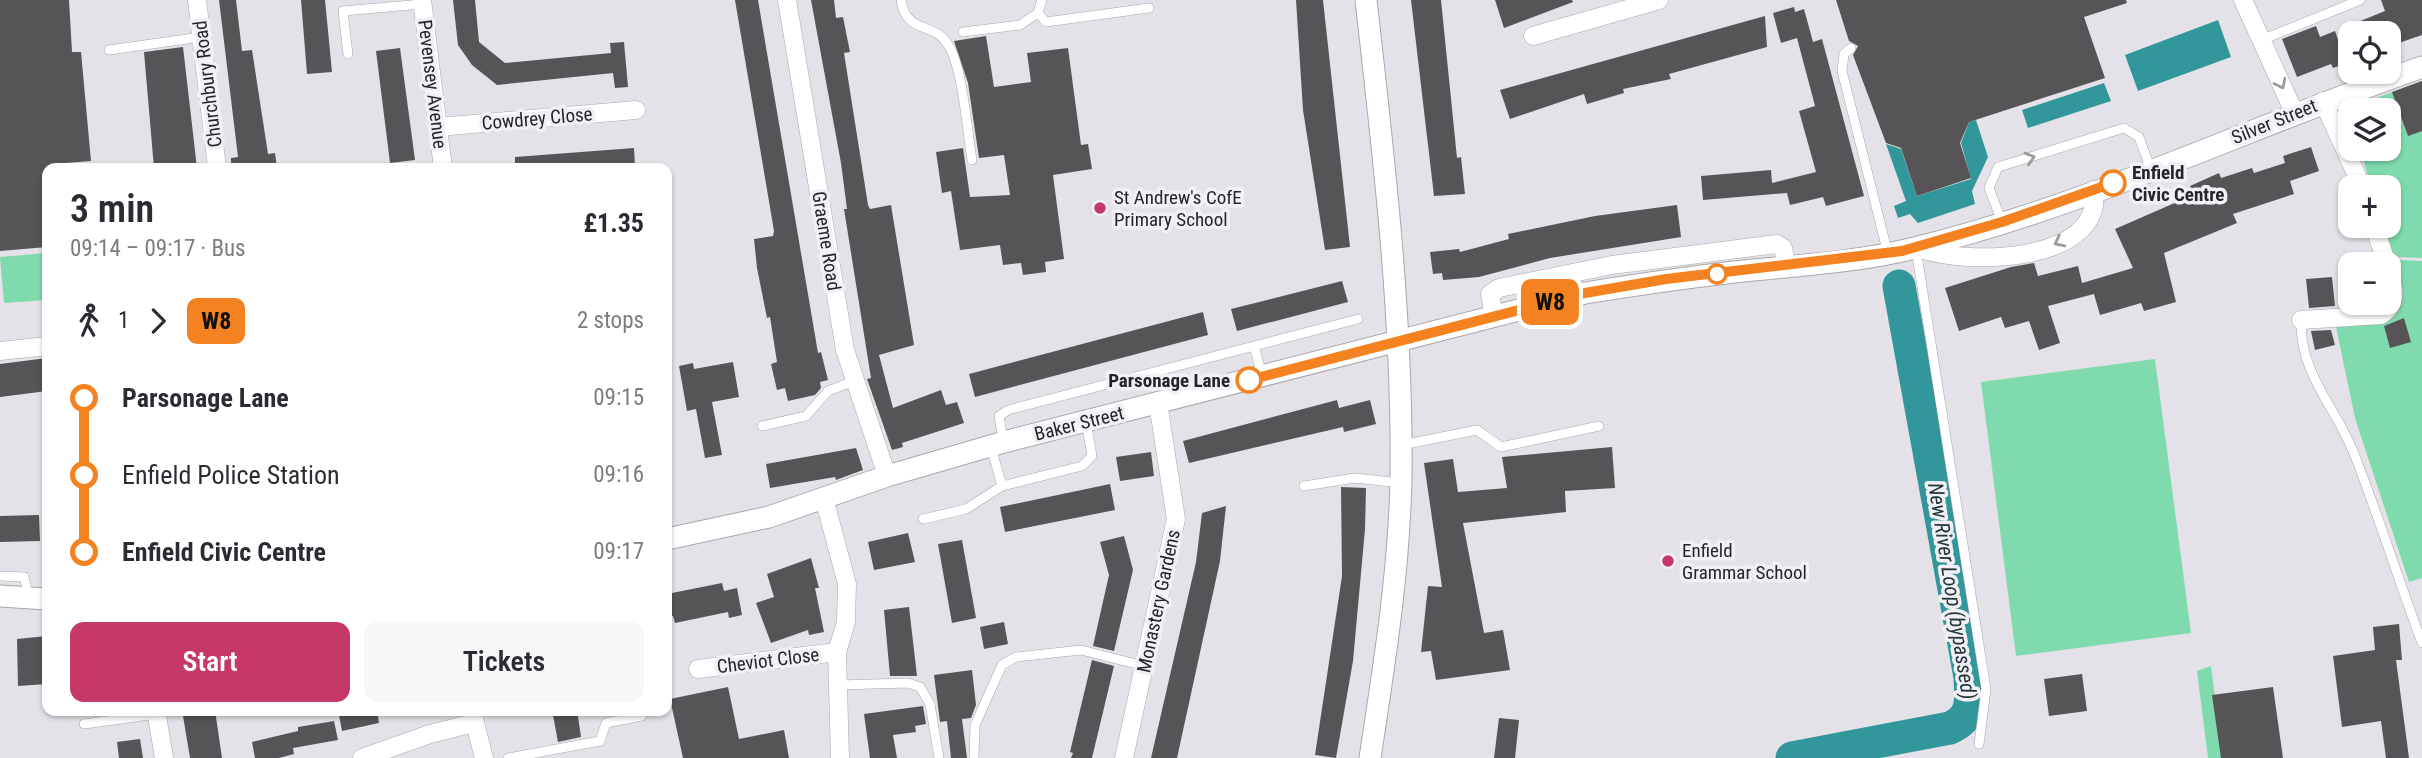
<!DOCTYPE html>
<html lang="en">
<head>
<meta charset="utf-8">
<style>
  body { margin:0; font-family:"Roboto Condensed",sans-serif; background:#f7f7f7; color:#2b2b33; height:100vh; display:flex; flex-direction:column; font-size:26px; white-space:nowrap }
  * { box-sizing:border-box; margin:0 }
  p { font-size:23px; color:#7c7c81 }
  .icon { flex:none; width:38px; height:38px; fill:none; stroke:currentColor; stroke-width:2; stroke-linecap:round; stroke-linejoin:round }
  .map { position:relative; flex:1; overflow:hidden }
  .drawer { position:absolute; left:42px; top:163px; width:630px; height:553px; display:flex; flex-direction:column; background:#fff; border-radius:14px; box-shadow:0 2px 5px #0004 }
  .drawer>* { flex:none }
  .badge { padding:0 14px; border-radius:10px; font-size:24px; line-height:46px }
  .buttons { position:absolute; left:2338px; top:21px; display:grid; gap:14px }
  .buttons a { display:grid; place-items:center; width:63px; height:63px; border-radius:14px; background:#fff; box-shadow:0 2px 5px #0004; font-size:35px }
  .map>.badge { position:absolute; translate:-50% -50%; box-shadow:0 0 0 4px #fff }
  .legs { display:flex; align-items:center; gap:10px; height:77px; padding:0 28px; font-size:23px }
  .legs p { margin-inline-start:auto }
  .summary { display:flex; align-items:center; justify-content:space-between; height:119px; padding:0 28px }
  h1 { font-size:38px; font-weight:600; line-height:52px }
  .cta { display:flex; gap:14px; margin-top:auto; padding:14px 28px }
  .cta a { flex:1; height:80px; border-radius:14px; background:#c53868; color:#fff; font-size:28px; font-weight:600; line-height:80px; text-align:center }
  .cta a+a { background:#f7f7f7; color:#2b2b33 }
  ul { padding:0 28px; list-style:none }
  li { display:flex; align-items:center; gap:24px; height:77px; font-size:26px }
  li i { display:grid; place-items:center; width:10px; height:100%; margin:0 9px; background:currentColor }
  li i::after { content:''; width:18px; height:18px; margin:-9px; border:5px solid; border-radius:50%; background:#fff }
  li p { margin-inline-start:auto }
  li:first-child i { background:linear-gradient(#0000 50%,currentColor 0) }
  li:last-child i { background:linear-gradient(currentColor 50%,#0000 0) }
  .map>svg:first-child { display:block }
</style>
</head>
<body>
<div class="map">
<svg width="2422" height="758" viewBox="0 0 2422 758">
  <rect width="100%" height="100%" fill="#e4e2e8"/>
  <path fill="#7fdbad" d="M2422,81v177l-28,-1 -5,-6 -7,-25h7v-39h-18l-7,-25 -11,-13h36v-39h-39v31l-11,-25 2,-5z
    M47,253v47l-43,3 -4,-46z
    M2390,256l8,4 24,1v317l-13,4 -54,-164 -20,-96 53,-4z
    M2155,359l36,274 -175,23 -35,-274z
    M2211,666l12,92h-15l-11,-87z"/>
  <path fill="#31979a" d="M2218,20l13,37 -93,34 -13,-36z
    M2104,83l7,18 -83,27 -6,-18z
    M1976,120l12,37 -16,34 3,13 -57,19 -8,-9 -12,4 -4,-12 12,-5 -20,-57 15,5 16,47 54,-17 -10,-36 8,-21z"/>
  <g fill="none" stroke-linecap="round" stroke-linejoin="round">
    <path stroke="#31979a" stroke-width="33" d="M1792,758l158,-30c24,-11 21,-28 20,-51l-71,-391"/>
  </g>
  <path fill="#575458" d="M0,0h69l3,52h9l10,109 -25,2v5h-19v79l-47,4z
    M219,0h17l6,51 10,-1 16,104 7,-1 2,15h-46v-10l7,-1z
    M301,0h24l7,72 -25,2z
    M453,0h22l4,42 26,21 106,-10 -1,-10 14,-1 4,45 -13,1 -2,-15 -116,12 -25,-20 -14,-20z
    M735,0h23l60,353 3,-1 7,28 -8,2 1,6 -6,7 -27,6 -3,-13 -8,2 -6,-26 6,-2 -7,-45 -3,1 -10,-50 -3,-29 19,-3 1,-5z
    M811,0h23l2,18 7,-1 7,35 -6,1 24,152 2,4 21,-4 23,140 -35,10 14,53 48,-18 5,15 11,-3 7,21 -62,20 1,4 -11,3 -25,-71 4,-1 -27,-169h3l-6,-46z
    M1296,0h27l27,247 -25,3 -22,-140z
    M1411,0h30l16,158 4,-1 4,37 -31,2z
    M1495,0h77l1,2 -69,26z
    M1836,0h290l1,3 -43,14 21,61 -136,44 -9,21 11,35 -54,18 -16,-48 -15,-5 -33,-88 5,-9 -9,-5z
    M2381,0h41v35l-32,11 -1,-13h-27l-4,-11 27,-11z
    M1794,7l1,5 9,-3 9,33 9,-3 42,157 -38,10 -3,-9 -33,8 -3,-12 -84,7 -2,-24 70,-6 1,13 44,-11 -17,-61 16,-5 -18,-68 -16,5 -8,-30z
    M1765,16l2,31 -98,27 2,5 -48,10 1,4 -37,11 -3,-10 -74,25 -10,-29z
    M2316,26l4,11 15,-6 11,32 -13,5 -2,-4 -34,13 -15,-38z
    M986,36l8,51 37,-5 -4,-29 41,-5 13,97 7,-1 4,25 -39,6 11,84 -19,3 1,10 -23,3 -2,-12 -18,2 -3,-20 -40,5 -9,-59 -9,2 -6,-41 27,-4 7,49 40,-2 -6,-40 -25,3 -11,-75 -14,-42z
    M183,47l14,121h-43l-10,-116z
    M400,48l15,112 -25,3 -14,-112z
    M2422,81v50l-14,5 -16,-44z
    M2311,147l8,24 -29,10 4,13 -61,20 4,9 -73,30 12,49 -32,9 -3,-8 -41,12 -6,-21 -46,12 12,37 -21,7 -10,-29 -24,7 -4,-11 -42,14 -14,-43 66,-21 23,-4 4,13 40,-10 4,17 51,-15 -18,-39 78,-34 -3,-9 29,-13 2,5 31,-10 2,5 31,-10 -2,-7z
    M634,148l1,18 -120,2v-11z
    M1677,205l4,32 -131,21 -71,19 -36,3 -1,-7 -9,1 -3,-22 29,-3 1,3 49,-13 -1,-5 87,-18z
    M2332,277l3,29 -26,2 -3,-29z
    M1342,281l6,21 -111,29 -6,-22z
    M1203,312l5,23 -233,62 -6,-23z
    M2404,318l7,24 -21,6 -6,-22z
    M2331,330l4,15 -20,5 -4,-19z
    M47,358v33l-47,6v-33z
    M733,362l6,35 -27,5 10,53 -17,3 -9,-49 -9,2 -8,-45 14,-3 1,6z
    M1337,400l2,8 31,-8 6,24 -32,8 -1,-5 -154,36 -6,-22z
    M1612,447l3,41 -50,3 1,21 -103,11 21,110 19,-3 7,40 -74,10 -5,-29 -10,1 7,-66 14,1 -18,-124 29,-4 5,33 49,-4 -5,-31z
    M856,448l7,22 -27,10 -1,-3 -65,11 -4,-24z
    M1151,452l3,24 -34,5 -4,-24z
    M1110,484l5,26 -110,22 -5,-25z
    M1341,487l25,1 -1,41 -12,132 -17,97 -21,-3 27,-179z
    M1226,506l-6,55 -43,197h-26l45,-196 6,-49z
    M39,515l1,26 -40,1v-26z
    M908,533l7,29 -41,8 -6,-28z
    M1124,536l9,34 -19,81 -21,-5 16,-71 -9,-33z
    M962,540l14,78 -24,5 -14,-79z
    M811,558l8,30h-4l9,44 -15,3 -1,-5 -37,13 -15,-40 18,-6 -7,-23z
    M722,583l2,8 13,-3 5,27 -13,3 -1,-6 -53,11 -2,-7 -6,1v-23z
    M909,607l8,69h-27l-6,-66z
    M1004,622l4,22 -24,5 -4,-22z
    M2399,624l3,36h-6l13,98h-23l-5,-37 -39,6 -9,-71 42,-6 -2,-23z
    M47,636v48l-29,2 -1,-47z
    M1092,660l22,6 -22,92h-21l2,-5 -3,-1z
    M972,670l4,35 -5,13 -9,1 5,39h-16l-4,-37 -7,1 -6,-47z
    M2082,674l5,37 -38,5 -5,-37z
    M728,687l11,52 45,-9 5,28h-106l-13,-59z
    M2273,687l10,71h-62l-9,-63z
    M923,706l3,18 -11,2 1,6 -23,3 4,23h-27l-6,-44z
    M182,710h33l7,48h-32z
    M338,710h39l2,13 -37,8z
    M552,710h25l4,27 -23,5z
    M1499,718l20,2 -4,38h-21z
    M334,721l4,19 -45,8 1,6 -15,4h-24l-3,-16 46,-11v-4z
    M140,739l3,19h-24l-2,-16z"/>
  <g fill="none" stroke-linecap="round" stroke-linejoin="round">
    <g stroke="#a9a7ad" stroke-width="10">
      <path id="service" d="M901,0c5,35 34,21 48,46 14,24 18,84 23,114
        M1038,13l8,9 103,-14
        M963,32l57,-7 18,-12 4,-13
        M2259,41l101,-41
        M1851,48l-7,6 -2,17 46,183
        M109,50l92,-13
        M348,54l-5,-43 79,-7
        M2002,222l-13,-34 9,-21 126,-39 15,9 12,33
        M1916,249l70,440 -7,55
        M2301,320c-1,56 35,86 54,136 24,62 44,125 67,187
        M1254,346l8,29
        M762,426l44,-10 22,-25 26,-10
        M1003,440l-4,-24 9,-6 350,-91
        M1402,445l75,-15 24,17 98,-21
        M991,447l11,39
        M1304,486l51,-8 46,5
        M923,519l43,-10 36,-23 80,-20 10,-10 -6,-34
        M0,576l24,1 5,21
        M838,685l70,-2 12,4 10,17 9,54
        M84,724l73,-10
        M508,758l92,-17 6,-18 36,-7
        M974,758l1,-33 27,-60 14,-8 65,-7 63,16"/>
    </g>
    <g stroke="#a9a7ad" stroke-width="19">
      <path id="minor" d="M197,0l20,168
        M422,0l21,168
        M787,0l58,350 42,126
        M2243,0l51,112
        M1533,36l126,-36
        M2323,101l39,86
        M438,127l198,-17
        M2374,226l13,38
        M1916,247c45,19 188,18 178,-57
        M1494,317l-4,-23 9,-6 113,-23 165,-21 6,4 4,19
        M2301,320l80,-5c17,-11 13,-27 8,-44
        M0,351l47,-5
        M824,498l23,86 -1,38 -9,30 3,106
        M698,669l139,-17
        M156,710l8,48
        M472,711l12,47
        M362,758l68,-24 44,-11
        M1124,758l52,-239 -18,-116"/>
    </g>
    <g stroke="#a9a7ad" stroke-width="23">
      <path id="tertiary" d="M1366,0c18,159 37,319 35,480 -2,93 -17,186 -31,278
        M667,539l102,-22 118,-41 117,-34 581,-149c56,-9 111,-17 168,-23 54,-5 109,-9 162,-22 174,-43 338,-122 507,-181
        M0,596l47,3"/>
    </g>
    <use href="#service" stroke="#fff" stroke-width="9"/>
    <use href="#minor" stroke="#fff" stroke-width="18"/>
    <use href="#tertiary" stroke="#fff" stroke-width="21"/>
  </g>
  <defs><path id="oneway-chevron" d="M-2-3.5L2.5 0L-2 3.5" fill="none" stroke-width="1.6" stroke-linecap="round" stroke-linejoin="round" transform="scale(1.75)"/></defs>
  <g stroke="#9d9c9d">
    <use href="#oneway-chevron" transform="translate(2281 84) rotate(64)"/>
    <use href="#oneway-chevron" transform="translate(2030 158) rotate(-17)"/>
    <use href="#oneway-chevron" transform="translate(2059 242) rotate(153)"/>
  </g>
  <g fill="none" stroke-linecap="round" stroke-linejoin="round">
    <g stroke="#fff" stroke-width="16">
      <path id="line-1" d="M1249,380l336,-87 81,-14 236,-28 100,-29 111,-39"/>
    </g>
    <use href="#line-1" stroke="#f58220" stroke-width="10"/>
  </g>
  <g fill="#fff" stroke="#f58220" stroke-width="3.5">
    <circle cx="2113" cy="183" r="12"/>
    <circle cx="1717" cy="274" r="9"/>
    <circle cx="1249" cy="380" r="12"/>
  </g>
  <g fill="#c53868" stroke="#f2eff6" stroke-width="2.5">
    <circle cx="1100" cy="208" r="7"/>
    <circle cx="1668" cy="561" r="7"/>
  </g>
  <g text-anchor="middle" stroke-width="7" stroke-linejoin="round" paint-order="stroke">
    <g font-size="19" fill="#252426" stroke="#f2eff6">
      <text transform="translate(207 84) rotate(-97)" y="7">Churchbury Road</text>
      <text transform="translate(433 84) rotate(83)" y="7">Pevensey Avenue</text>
      <text transform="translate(537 118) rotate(-5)" y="7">Cowdrey Close</text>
      <text transform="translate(2274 121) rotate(-22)" y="7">Silver Street</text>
      <text transform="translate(827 241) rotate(81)" y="7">Graeme Road</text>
      <text transform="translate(1079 423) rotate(-14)" y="7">Baker Street</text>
      <text transform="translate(1158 601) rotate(-78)" y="7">Monastery Gardens</text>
      <text transform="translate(768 660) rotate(-7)" y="7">Cheviot Close</text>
    </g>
    <g font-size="19" font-weight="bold" fill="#252426" stroke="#f2eff6" text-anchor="start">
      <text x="2132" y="179">Enfield<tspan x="2132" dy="22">Civic Centre</tspan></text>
      <text x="1230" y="387" text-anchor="end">Parsonage Lane</text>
    </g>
    <g font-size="19" fill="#252426" stroke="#f2eff6" text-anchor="start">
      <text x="1114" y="204">St Andrew's CofE<tspan x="1114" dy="22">Primary School</tspan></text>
      <text x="1682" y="557">Enfield<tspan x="1682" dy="22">Grammar School</tspan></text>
    </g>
    <g font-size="21" font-style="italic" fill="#203738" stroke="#f2eff6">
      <text transform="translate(1952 591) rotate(81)" y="7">New River Loop (bypassed)</text>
    </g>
  </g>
</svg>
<div class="buttons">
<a><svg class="icon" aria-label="locate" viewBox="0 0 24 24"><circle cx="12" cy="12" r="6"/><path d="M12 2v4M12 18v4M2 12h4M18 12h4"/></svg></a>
<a><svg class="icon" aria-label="layers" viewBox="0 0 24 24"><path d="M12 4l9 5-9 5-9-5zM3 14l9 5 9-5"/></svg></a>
<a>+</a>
<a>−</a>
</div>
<b class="badge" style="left:1550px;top:302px;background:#f58220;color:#111">W8</b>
<section class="drawer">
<div class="summary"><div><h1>3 min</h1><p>09:14 – 09:17 · Bus</p></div><b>£1.35</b></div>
<div class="legs"><svg class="icon" aria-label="walk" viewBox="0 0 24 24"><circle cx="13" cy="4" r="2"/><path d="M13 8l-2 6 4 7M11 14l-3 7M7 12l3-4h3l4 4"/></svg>1<svg class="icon" aria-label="forward" viewBox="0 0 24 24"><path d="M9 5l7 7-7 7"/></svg><b class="badge" style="background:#f58220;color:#111">W8</b><p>2 stops</p></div>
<ul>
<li><i style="color:#f58220"></i><b>Parsonage Lane</b><p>09:15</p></li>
<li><i style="color:#f58220"></i><span>Enfield Police Station</span><p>09:16</p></li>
<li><i style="color:#f58220"></i><b>Enfield Civic Centre</b><p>09:17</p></li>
</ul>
<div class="cta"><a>Start</a><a>Tickets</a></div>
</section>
</div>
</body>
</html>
